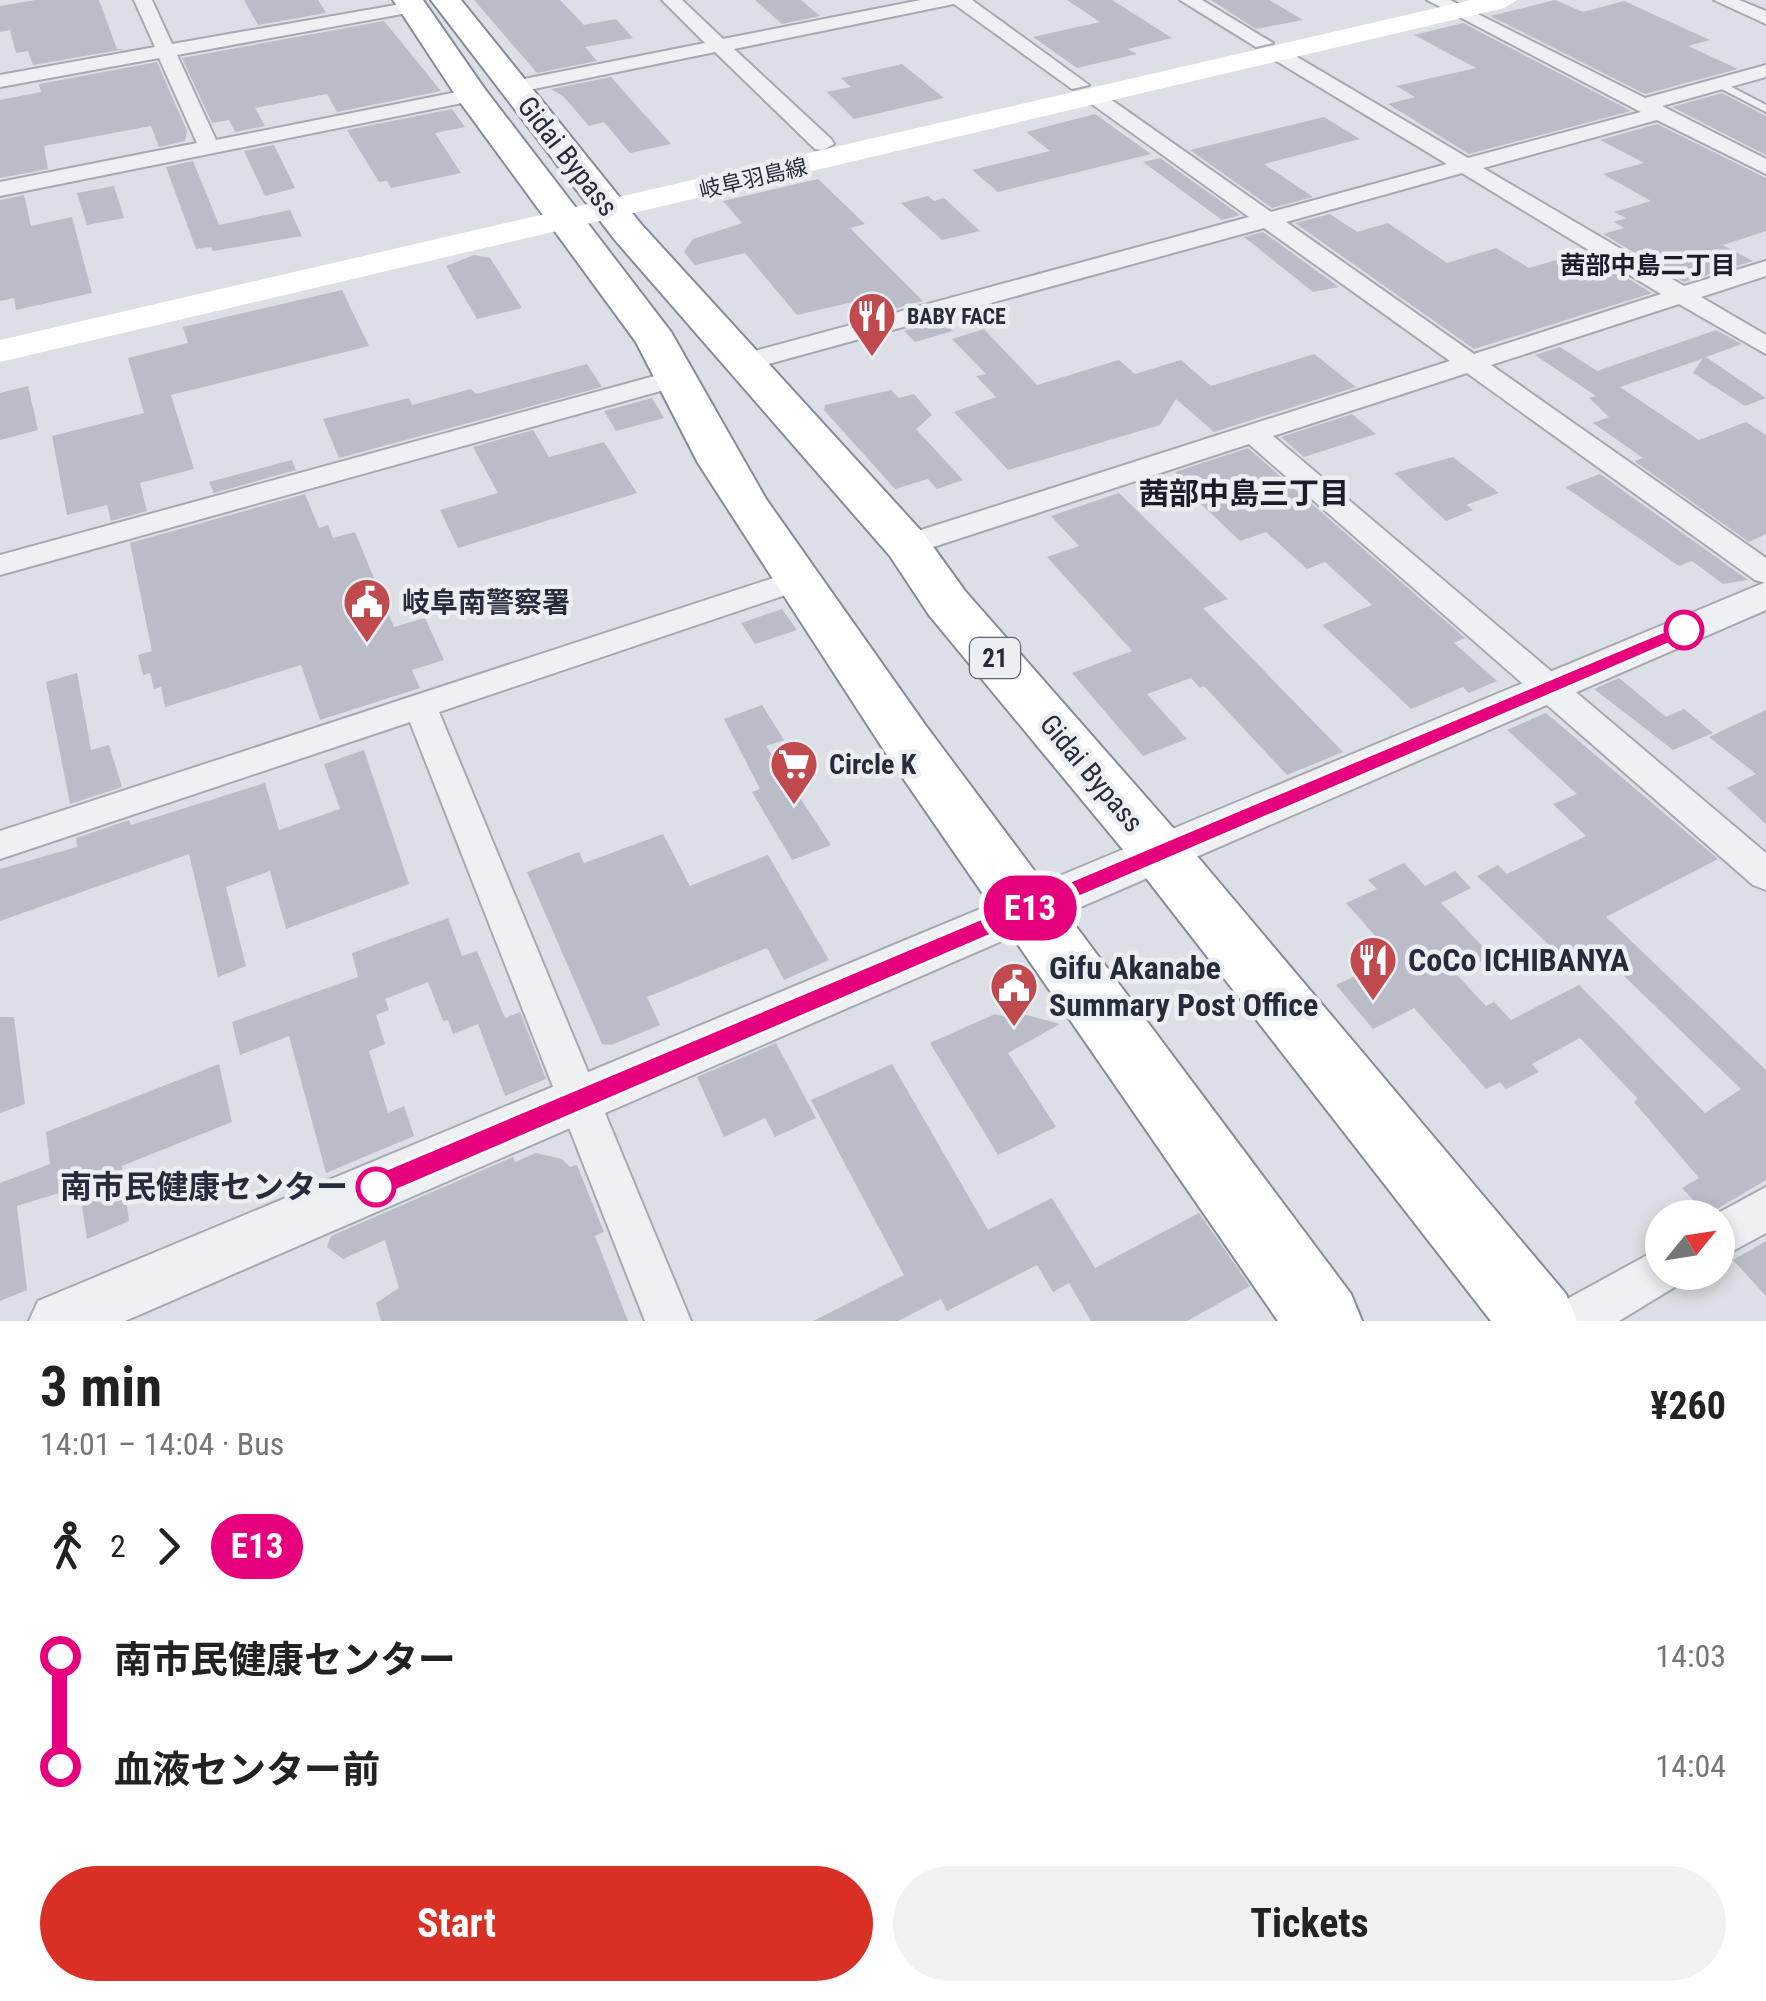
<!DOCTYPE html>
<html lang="en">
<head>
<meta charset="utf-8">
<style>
  body { margin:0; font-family:"Roboto Condensed","Noto Sans JP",sans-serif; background:#f2f2f2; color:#222; height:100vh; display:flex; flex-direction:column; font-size:38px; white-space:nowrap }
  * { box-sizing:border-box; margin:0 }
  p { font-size:32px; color:#767676 }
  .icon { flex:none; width:55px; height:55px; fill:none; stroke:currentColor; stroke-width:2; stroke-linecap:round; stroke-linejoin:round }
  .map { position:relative; height:1321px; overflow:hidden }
  .sheet { display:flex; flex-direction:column; background:#fff; flex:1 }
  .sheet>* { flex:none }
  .badge { padding:0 20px; border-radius:32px; font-size:35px; line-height:65px }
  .needle { width:65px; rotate:60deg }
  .tools { position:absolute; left:1645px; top:1200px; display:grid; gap:20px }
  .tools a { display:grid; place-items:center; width:90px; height:90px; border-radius:50%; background:#fff; box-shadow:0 5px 15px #0003; font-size:50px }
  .map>.badge { position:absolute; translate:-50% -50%; box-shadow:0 0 0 5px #fff }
  .legs { display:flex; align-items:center; gap:15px; height:110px; padding:0 40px; font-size:32px }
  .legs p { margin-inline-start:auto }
  .overview { display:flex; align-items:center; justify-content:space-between; height:170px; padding:0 40px }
  h1 { font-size:55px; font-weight:700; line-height:75px }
  .primary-button { display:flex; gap:20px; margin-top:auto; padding:20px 40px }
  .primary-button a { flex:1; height:115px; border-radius:60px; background:#d93025; color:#fff; font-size:40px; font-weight:700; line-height:115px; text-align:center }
  .primary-button a+a { background:#f2f2f2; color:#222 }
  ul { padding:0 40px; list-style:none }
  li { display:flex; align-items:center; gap:35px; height:110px; font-size:38px }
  li i { display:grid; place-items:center; width:15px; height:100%; margin:0 12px; background:currentColor }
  li i::after { content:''; width:25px; height:25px; margin:-12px; border:8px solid; border-radius:50%; background:#fff }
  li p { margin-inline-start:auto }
  li:first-child i { background:linear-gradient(#0000 50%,currentColor 0) }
  li:last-child i { background:linear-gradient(currentColor 50%,#0000 0) }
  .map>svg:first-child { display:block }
</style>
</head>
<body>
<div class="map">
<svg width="1766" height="1321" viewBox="0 0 1766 1321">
  <rect width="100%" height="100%" fill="#dcdfe5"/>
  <path fill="#babdc7" d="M35,0h64l18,49h8l-92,16 -5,-14 -12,2 -6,-23 -10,2v-26z
    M244,0h74l8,13 -68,12z
    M474,0h86l24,25 32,-6 17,19 -48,9 12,14 -60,12z
    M755,0h46l19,16 -38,8z
    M1067,0h45l60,38 -44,11 9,5 -60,14 -44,-31 67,-15z
    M1211,0h58l34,20 -47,9z
    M1555,0l28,12 41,-11 86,39 -22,6 50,23 -93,25 -155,-78z
    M384,21l57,70 -104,21 -10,-18 -72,14 10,18 -30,6 -6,-12 -17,3 -30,-65z
    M1463,23l168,88 -162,43 -81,-50 27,-7 -19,-11 80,-18 -62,-33z
    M157,62l30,69 -2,10 -26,6 -8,-21 -107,20 4,23 -48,9v-78l41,-8 -2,-8z
    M902,64l42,34 -90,21 -27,-27 24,-5 -10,-9z
    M611,77l32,36 28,31 -41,9 -26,-31 -15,4 -26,-30 -12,-7z
    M1722,93l44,23v39l-94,-48z
    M452,109l13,18 -30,6 26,40 -70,15 -4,-7 -8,1 -32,-52z
    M1095,114l56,40 -153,38 -26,-22 78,-19 -24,-19z
    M1324,117l36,22 -96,25 49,33 -41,11 -82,-58z
    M1657,124l109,54v53l-43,14 30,16 -69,21 -81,-48 21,-6 -10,-6 12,-4 -12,-6 37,-11 -48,-27 41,-11 -44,-23z
    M274,145l21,43 -30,8 -21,-45z
    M1160,158l80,57 -18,5 -79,-58z
    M193,161l26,64 71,-15 12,26 -89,15 -2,-4 -15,2 -30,-82z
    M818,179l47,45 -15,4 73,73 -41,11 -21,-12 -64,15 -52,-62 -50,12 -11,-13 9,-13 49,-16 -19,-22z
    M114,186l10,32 -37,7 -10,-32z
    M24,195l7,31 41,-9 20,76 -76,17 -2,-12 -14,3v-101z
    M928,196l6,5 10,-3 36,33 -38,9 -41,-37z
    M1330,214l27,18 31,-9 59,40 49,-15 33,20 55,-16 68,41 -178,56 -179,-126z
    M1263,232l76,55 -26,5 -69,-55z
    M474,255l16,3 32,50 -45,11 -31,-53z
    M342,290l27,56 -198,49 23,74 -54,14 7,28 -36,10 -4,-16 -40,10 -15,-79 92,-23 -16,-55 60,-15 -5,-16z
    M942,320l11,11 -38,11 -11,-11z
    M984,329l53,56 82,-25 16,14 46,-14 30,26 103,-32 42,33 -142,45 -38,-33 -16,26 -152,45 -54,-58 42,-15 -20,-21 10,-2 -34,-35z
    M1716,330l26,14 -36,13 60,41 -21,8 -52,-33 9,-14 -82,28 79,53 47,-18 20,13v99l-17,8 -115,-81 9,-3 -50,-35 16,-6 -20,-19 7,-2 -61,-41 25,-8 37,24z
    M587,364l15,23 -263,71 -16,-39 86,-21 3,7 59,-16 5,5z
    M28,386l10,44 -38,10v-47z
    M891,390l8,8 15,-4 18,21 -16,14 47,51 -26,9 -9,-10 -33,10 -71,-79 1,-5z
    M652,398l12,20 -48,13 -12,-20z
    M1352,414l24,20 -72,23 -23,-20z
    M533,430l16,27 55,-15 33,51 -179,55 -18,-38 58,-17 -25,-46z
    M1248,448l217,190 -11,5 43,38 -28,12 -6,-6 -52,22 -89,-84 50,-20 -47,-43 -18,7 -41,-37 -26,9 -57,-54 6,-2 -14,-13z
    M1453,457l46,36 -33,12 7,5 -27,11 -52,-48z
    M292,460l4,10 -82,23 -5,-11z
    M1600,474l148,106 -25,4 -31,-23 -13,5 -114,-79z
    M1119,493l109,106 -25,9 140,144 -56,23 -83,-89 -4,2 -9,-10 -44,16 40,45 -44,17 -71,-83 60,-22 -85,-94 32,-11 -28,-30z
    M305,494l14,34 9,-3 5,13 22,-6 39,95 31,-9 19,42 -32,10 8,18 -100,32 -19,-55 -136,42 -4,-20 -7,2 -4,-16 -7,2 -5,-20 14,-4 -22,-108z
    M782,609l15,21 -42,14 -14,-21z
    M77,673l14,77 18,-5 13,42 -52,17 -24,-122z
    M1619,678l47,39 18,-8 29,24 -40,17 -79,-61z
    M762,705l22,35 -18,6 65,99 -39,15 -40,-68 8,-3 -36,-70z
    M1766,710v114l-39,-36 29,-14 -47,-37z
    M1546,713l172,146 -112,58 160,153v110l-59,35 -25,-27 17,-10 -65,-76 4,-3 -58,-61 -48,26 7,8 -33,17 -6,-7 -14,7 -72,-81 -41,21 -37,-44 58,-28 -48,-54 31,-14 -9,-9 36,-17 21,23 30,-15 16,17 -30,15 51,53 -36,18 30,32 8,-4 17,18 68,-35 126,128 36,-24 -147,-142 -21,21 -96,-92 21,-11 9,9 79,-38 -33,-32 24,-10 -70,-64z
    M364,750l45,134 -123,45 -16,-58 -44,16 20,79 -28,11 -29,-123 -189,67v-52l77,-22 -1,-9 53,-18 2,5 134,-42 14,47 61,-21 -16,-45z
    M663,834l27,52 78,-31 61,105 -45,20 -17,-32 -120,49 13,28 -49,20 -9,-1 -75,-172 52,-20 5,11z
    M448,918l14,38 15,-5 28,67 15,-6 26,67 -41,17 -27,-72 -25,10 -5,-14 -5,1 -15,-39 -43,17 4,11 -13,5 9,29 -16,7 19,62 16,-7 10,30 -88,37 -37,-137 -49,19 -8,-33 126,-45 -6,-24z
    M1008,1010l52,14 -52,29 48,74 -58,28 -68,-112 65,-29 11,3z
    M0,1017h14l11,87 -25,9z
    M776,1043l40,75 -41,19 -10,-19 -41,19 -27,-60z
    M219,1064l13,58 -110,44 7,55 -42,18 -8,-52 -62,19 10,84 -27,11v-118l50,-19 -4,-32z
    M892,1064l96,166 64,-32 43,70 104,-55 51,73 -63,35h-96l-22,-38 -16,9 -16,-27 -90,46 -6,-12 -43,22h-85l91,-46 -93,-175z
    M536,1153l26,6 8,8 7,-2 27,67 -9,4 33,85h-247l-5,-18 23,-15 -14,-48 -42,19 -16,-12 4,-11 182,-79 2,5z
    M1766,1241v55l-33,-36z"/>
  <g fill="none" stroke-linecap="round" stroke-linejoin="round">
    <g stroke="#a6a9b2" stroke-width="4">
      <path id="service" d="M1716,82h6l44,23v7l-50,-26z"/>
    </g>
    <g stroke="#a6a9b2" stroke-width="4">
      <path id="minor" d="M134,0h18l20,44 241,-42 9,5 -9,5 -236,43 39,85 256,-51 10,6 -10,6 -472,95v-14l197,-39 -38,-85 -159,29v-12l155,-28z
        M662,0h20l41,39 198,-39h51l117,85 -17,4 -118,-85 -220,45 97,90 3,5 -11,6 -8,-1 -100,-97 -201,41 -10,-6 10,-6 191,-38z
        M1180,0h22l71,43 -17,4z
        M1427,0h23l195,98 121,-33v12l-104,29 104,53v15l-109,-54 -174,48 201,118 82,-25v15l-65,21 65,38v19l-87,-50 -188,61 275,193v25l-11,-3 -288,-207 -194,63 493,417v37l-13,-5 -504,-441 -331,108h-22l-4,-7 4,-7 554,-177 -186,-133 -510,140h-18l-4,-6 4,-6 513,-139 -160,-115v-8h14l168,118 176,-48 -174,-105v-8h14l181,107 173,-46zM1462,173l199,121 -187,60 -188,-132z
        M1714,0h25l27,11v13z
        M673,371l9,2 4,6 -4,6 -682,190v-20z
        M798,570l11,3 4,7 -4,7 -370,125 252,609h-46l-235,-599 -410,137v-28z
        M1766,1187v46l-48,26v-41h-9z
        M1662,1247v25h21l-5,13 -59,36h-67l6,-17z"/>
    </g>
    <g stroke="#a6a9b2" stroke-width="4">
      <path id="tertiary" d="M1766,582v28l-1641,711h-96l9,-20z"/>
    </g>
    <g stroke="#858b9a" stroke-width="4">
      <path id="trunk" d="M393,0h30l61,88 187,244 95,167 160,227 425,568 11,27h-84l-391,-566 -189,-292 -62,-121 -176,-240z
        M431,0h30l180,224 283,310 41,57 216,246 385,457 11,27h-86l-352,-452 -210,-254 -39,-59 -275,-316z"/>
    </g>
    <use href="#service" fill="#eef0f4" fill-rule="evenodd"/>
    <use href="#minor" fill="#eef0f4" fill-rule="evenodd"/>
    <use href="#tertiary" fill="#eef0f4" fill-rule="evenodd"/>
    <path fill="#fff" fill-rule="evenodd" d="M1471,0h46l-13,8 -1504,354v-22z"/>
    <use href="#trunk" fill="#fff" fill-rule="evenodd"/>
  </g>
  <path fill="#e6007e" stroke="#fff" stroke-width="2.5" d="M1684,623l7,2v9l-1306,561 -9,4 -10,-4 -3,-8 3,-9z"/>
  <defs>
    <g id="restaurant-pin" transform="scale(2.5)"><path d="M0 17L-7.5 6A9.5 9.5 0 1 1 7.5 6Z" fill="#c14a4f" stroke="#ebeef3"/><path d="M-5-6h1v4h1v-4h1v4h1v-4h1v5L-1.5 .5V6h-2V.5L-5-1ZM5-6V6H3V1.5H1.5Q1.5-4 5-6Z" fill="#fff"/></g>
    <g id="civic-pin" transform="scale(2.5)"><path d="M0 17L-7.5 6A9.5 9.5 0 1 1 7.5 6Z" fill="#c14a4f" stroke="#ebeef3"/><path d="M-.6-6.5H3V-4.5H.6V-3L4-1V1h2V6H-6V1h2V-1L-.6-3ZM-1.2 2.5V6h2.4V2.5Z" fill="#fff"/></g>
    <g id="supermarket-pin" transform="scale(2.5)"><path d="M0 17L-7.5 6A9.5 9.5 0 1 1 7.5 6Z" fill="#c14a4f" stroke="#ebeef3"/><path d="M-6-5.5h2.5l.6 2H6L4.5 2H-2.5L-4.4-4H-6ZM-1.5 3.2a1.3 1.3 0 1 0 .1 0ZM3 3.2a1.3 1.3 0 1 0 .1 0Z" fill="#fff"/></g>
  </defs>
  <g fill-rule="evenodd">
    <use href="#restaurant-pin" x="872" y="316"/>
    <use href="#civic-pin" x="367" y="602"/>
    <use href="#supermarket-pin" x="794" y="764"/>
    <use href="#restaurant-pin" x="1373" y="960"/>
    <use href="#civic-pin" x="1014" y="986"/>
  </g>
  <g fill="#fff" stroke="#e6007e" stroke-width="5">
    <circle cx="1684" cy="630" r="18"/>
    <circle cx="376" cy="1187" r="18"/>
  </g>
  <g text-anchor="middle" stroke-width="9" stroke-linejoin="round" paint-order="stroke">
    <g font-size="22" fill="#272c3a" stroke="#ebeef3">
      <text transform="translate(753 178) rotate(-13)" y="8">岐阜羽島線</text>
    </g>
    <g font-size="22" font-weight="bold" fill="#272c3a" stroke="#ebeef3" text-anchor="start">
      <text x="907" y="324">BABY FACE</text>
    </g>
    <g font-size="25" font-weight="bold" fill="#1a1d2a" stroke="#ebeef3">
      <text x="1648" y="274">茜部中島二丁目</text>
    </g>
    <rect fill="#ebeef3" stroke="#626672" stroke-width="2.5" x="970" y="638" width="50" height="40" rx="8"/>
    <g font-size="25" font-weight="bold" fill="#272c3a">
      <text x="995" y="667">21</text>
    </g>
    <g font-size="28" fill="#272c3a" stroke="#ebeef3">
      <text transform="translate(568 156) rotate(52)" y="10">Gidai Bypass</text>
      <text transform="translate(1092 773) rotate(50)" y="10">Gidai Bypass</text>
    </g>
    <g font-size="28" font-weight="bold" fill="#272c3a" stroke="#ebeef3" text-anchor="start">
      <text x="402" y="612">岐阜南警察署</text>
      <text x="829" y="774">Circle K</text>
    </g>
    <g font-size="30" font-weight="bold" fill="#1a1d2a" stroke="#ebeef3">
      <text x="1244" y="504">茜部中島三丁目</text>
    </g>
    <g font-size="32" font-weight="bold" fill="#272c3a" stroke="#ebeef3" text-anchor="start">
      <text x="1408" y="971">CoCo ICHIBANYA</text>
      <text x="1049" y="979">Gifu Akanabe<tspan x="1049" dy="37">Summary Post Office</tspan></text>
    </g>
    <g font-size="32" font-weight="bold" fill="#272c3a" stroke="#ebeef3" text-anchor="end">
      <text x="348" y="1198">南市民健康センター</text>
    </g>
  </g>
</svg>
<div class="tools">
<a><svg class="needle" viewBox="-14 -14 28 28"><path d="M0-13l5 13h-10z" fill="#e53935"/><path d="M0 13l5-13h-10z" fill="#767676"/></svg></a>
</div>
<b class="badge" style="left:1030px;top:908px;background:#e6007e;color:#fff">E13</b>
</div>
<section class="sheet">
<div class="overview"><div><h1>3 min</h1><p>14:01 – 14:04 · Bus</p></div><b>¥260</b></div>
<div class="legs"><svg class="icon" aria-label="walk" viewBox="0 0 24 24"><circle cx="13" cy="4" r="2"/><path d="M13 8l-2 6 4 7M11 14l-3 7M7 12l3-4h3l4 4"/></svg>2<svg class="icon" aria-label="forward" viewBox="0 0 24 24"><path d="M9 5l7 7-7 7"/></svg><b class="badge" style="background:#e6007e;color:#fff">E13</b></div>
<ul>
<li><i style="color:#e6007e"></i><b>南市民健康センター</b><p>14:03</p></li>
<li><i style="color:#e6007e"></i><b>血液センター前</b><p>14:04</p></li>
</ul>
<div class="primary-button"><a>Start</a><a>Tickets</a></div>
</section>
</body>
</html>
